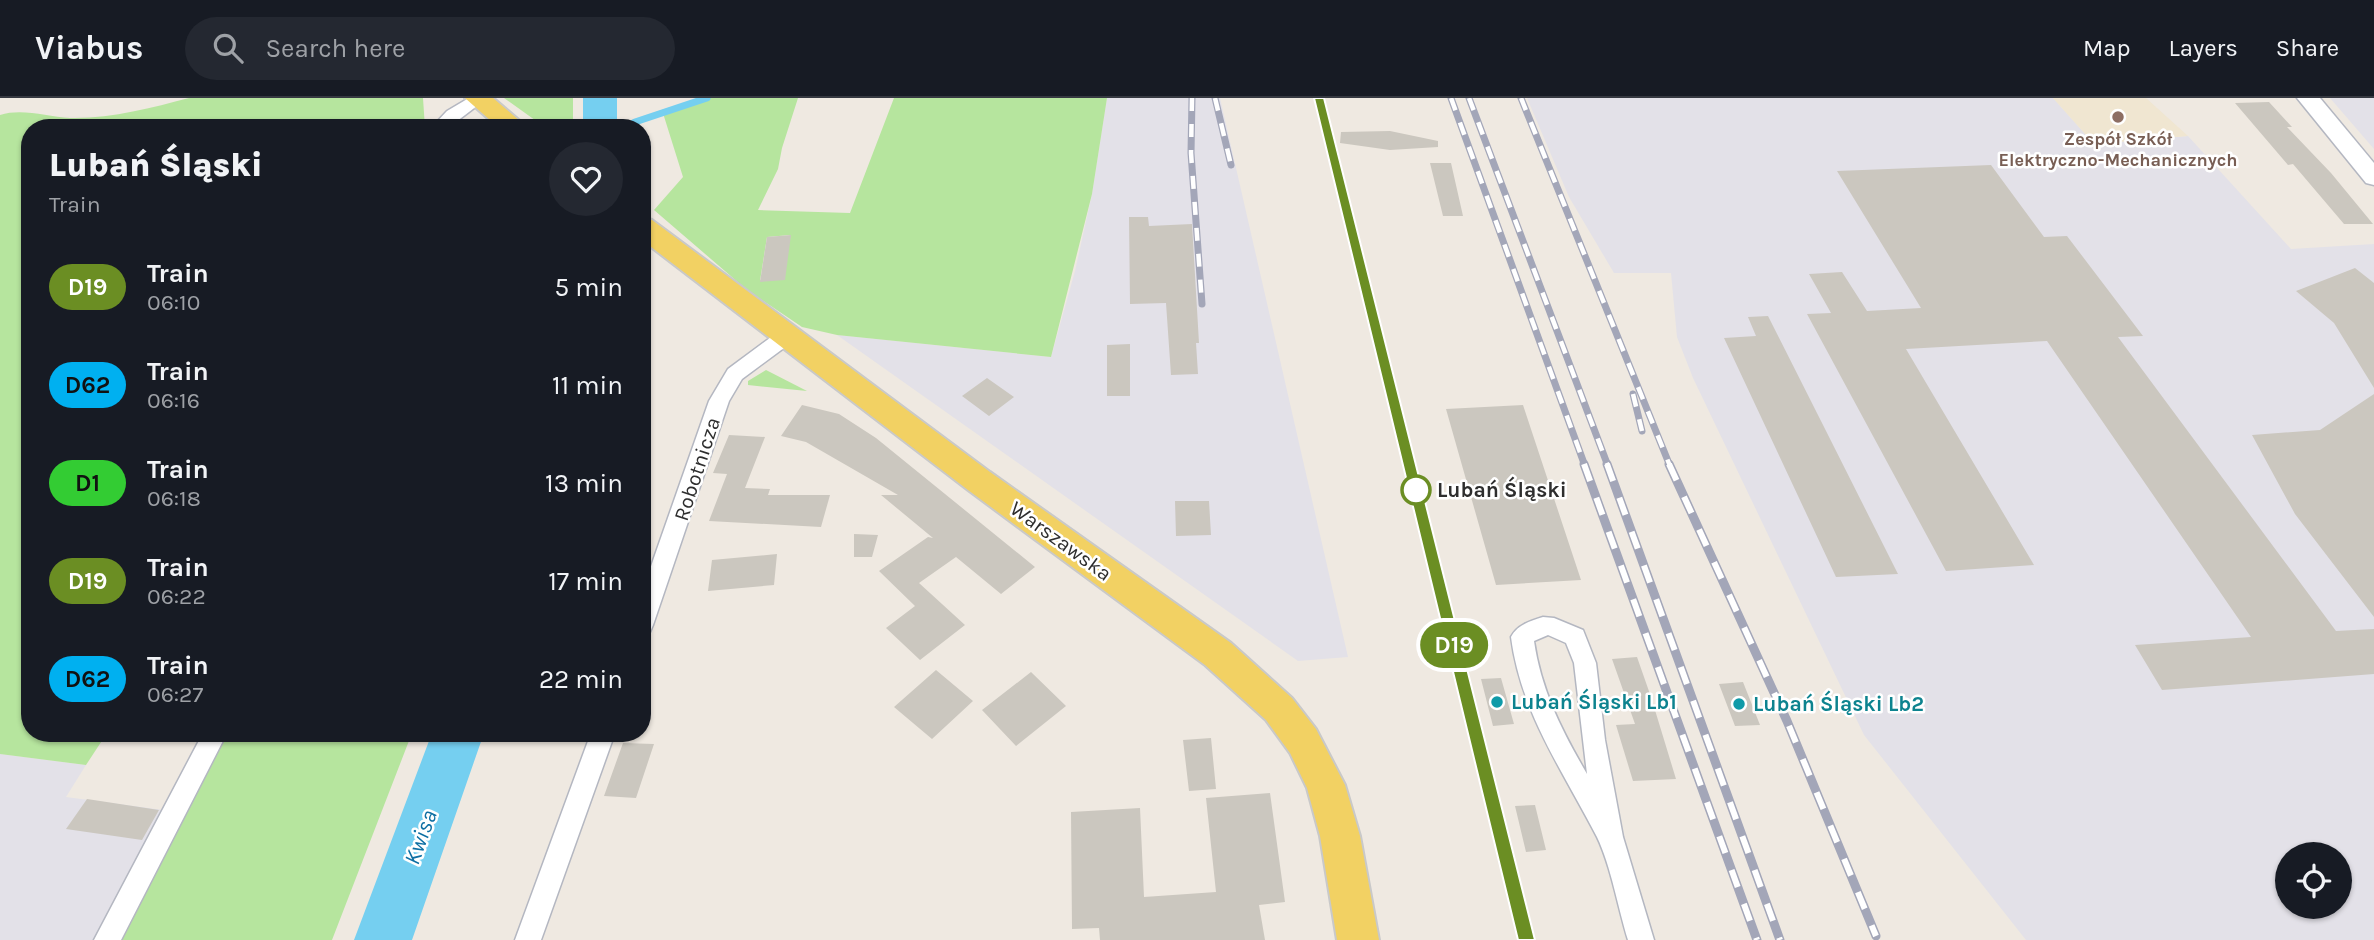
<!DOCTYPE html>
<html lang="en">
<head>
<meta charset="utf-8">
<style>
  body { margin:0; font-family:Karla,sans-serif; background:#242831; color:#f1f3f6; height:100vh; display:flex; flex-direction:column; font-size:26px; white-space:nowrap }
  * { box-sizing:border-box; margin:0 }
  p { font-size:23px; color:#9ea1a6 }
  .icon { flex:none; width:38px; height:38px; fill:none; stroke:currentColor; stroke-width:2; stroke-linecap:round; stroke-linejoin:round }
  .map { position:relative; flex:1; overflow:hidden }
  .drawer { position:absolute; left:21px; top:21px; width:630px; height:623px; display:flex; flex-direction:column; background:#171b24; border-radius:28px; box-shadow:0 2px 5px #0004 }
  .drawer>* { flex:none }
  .badge { padding:0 14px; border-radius:23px; font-size:24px; line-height:46px }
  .buttons { position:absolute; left:2275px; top:744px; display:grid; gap:14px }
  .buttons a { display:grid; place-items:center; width:77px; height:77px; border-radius:50%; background:#171b24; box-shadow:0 2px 5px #0004; font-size:35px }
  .map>.badge { position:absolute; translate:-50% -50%; box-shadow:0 0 0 4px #fff }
  .round { display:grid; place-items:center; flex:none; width:74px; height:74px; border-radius:37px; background:#242831 }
  .headline { display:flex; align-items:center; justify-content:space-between; height:119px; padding:0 28px }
  h1 { font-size:33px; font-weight:800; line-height:52px }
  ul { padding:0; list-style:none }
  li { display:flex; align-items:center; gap:21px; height:98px; padding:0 28px }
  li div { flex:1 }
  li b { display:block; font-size:26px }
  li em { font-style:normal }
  li .badge { min-width:77px; font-weight:700; text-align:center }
  header { display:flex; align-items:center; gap:42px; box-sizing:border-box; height:98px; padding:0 35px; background:#171b24; border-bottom:2px solid #363941 }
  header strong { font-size:33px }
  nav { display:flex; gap:38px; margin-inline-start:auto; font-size:24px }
  .search { width:490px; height:63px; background:#242831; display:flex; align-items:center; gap:18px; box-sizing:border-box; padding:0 24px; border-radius:38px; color:#9ea1a6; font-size:26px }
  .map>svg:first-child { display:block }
</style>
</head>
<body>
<header>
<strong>Viabus</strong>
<div class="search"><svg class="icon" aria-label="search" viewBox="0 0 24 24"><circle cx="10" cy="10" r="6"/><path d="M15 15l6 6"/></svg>Search here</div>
<nav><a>Map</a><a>Layers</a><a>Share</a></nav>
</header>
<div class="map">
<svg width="2374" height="842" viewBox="0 0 2374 842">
  <rect width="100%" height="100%" fill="#efe9e1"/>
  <path fill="#e3e1e8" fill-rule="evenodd" d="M1107,0h113l128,559 -50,4 -461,-326 214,22 24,-86 17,-77z
    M1527,0h526l41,46 94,-8 103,113 83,-5v696h-348l-162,-205 -171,-357 -16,-41 -6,-64h-57l-45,-76zM2287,756h53v52h-53z
    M2330,0h44v51z
    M0,656l86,11 -20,32 97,13 -67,130h-96z"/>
  <path fill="#f0e6d1" d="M2053,0h93l42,38 -94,8z"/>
  <path fill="#b6e59e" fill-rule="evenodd" d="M189,0h234l2,30h-395v605h77l-21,32 -86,-11v-639c23,-7 47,2 70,3 40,1 81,-10 119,-20z
    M504,0h69v30h-27z
    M701,0h97l-16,50 -4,21 -20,41 92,3 44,-115h213l-15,96 -41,163 -214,-22 -35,-8 -55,-37 -93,-80 29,-33 -21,-67zM790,137l-30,46 7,-44z
    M766,272l41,21 -59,-6v-4z
    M226,635h186l-80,207h-214z"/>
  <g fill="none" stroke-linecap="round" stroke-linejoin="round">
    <path stroke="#75cff0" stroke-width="7" d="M626,30l9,-6 72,-24"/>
    <path fill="#75cff0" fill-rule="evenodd" d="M583,0h34v30h-34z
      M432,635h52l-72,207h-58z"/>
  </g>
  <path fill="#cbc7bf" d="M2269,4l23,25h-5l44,46 42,51h-29l-51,-60 -5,1 -53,-62z
    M1390,33l48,10v6l-48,3 -50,-7 1,-11z
    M1430,65h21l12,53h-20z
    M1991,67l53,72 23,-1 76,100 -25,1 218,294 38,-2v45l-212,16 -27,-45 116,-8 -204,-296 -141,8 128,216 -88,6 -139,-257 24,-1 -22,-39 33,-2 25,39 54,-3 -84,-137z
    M1129,119h19l1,9 43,-2 7,119h-3l2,31 -27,1 -5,-72 -36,1z
    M791,137l-6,45 -25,2 7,-45z
    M2355,170l19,15v105l-40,-65 -38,-32z
    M1768,218l53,105 77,153 -62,3 -112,-239 32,-2 -8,-19z
    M1130,246v52h-23v-51z
    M987,280l27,19 -25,19 -27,-20z
    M2374,296v223l-79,-103 -43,-79 68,-5z
    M802,307l37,9 37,24 159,129 -34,27 -45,-37 -37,26 46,42 -45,35 -34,-32 29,-22 -36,-35 49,-34 5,1 -52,-43h17l-92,-53 -25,-6z
    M1523,307l58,175 -85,5 -50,-176z
    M729,337l36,2 -20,51 25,1 -2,6h62l-9,32 -112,-6 18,-47 -14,-1z
    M1175,403h34l2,34 -35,1z
    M854,436l24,1 -6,22h-18z
    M777,456l-3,31 -66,6 4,-31z
    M1637,559l14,40 25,82 -43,2 -17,-56 19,-1 -23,-65z
    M936,572l37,31 -41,38 -38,-32z
    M1031,574l35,34 -50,40 -34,-36z
    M1501,580l13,46 -21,2 -12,-47z
    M1743,584l17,43 -25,1 -16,-42z
    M1211,640l5,51 -27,2 -6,-51z
    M623,645l31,1 -18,54 -32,-2z
    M1270,695l15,109 -26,3 6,35h-165l-1,-12 -27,1 -1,-117 69,-4 4,89 72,-5 -10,-94z
    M87,701l72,11 -17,30 -76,-11z
    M1535,707l11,45 -20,2 -11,-46z"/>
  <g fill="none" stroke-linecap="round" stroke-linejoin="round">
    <g stroke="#b4b7c1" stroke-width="3">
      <path id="street" d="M469,0l17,1 -38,29h-17l16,-17z
        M785,232l7,2 2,5 -2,5 -50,37 -13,22 -76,224 -3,7 -8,2v-42l67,-191 19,-32 50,-37z
        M1543,519l11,1 29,12 13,33 9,77 18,97 31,103h-26c-10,-32 -17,-74 -31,-103 -34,-66 -76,-124 -86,-200 6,-12 19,-16 32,-20zM1548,537l18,8 8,20 13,111c-25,-43 -46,-84 -53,-133z
        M203,635h24l-106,207h-27z
        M591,635h24l-74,207h-26z"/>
    </g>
    <g stroke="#b4b7c1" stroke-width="3">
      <path id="secondary" d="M2297,0h23l54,65v22l-8,-2z"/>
    </g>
    <g stroke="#c9c9c9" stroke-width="4">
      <path id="primary" d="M465,0h28l35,30h-29z
        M642,119l10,3 338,252 241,171 61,55 24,31 29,56 15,51 19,104h-42l-17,-104 -13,-48 -17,-35 -24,-33 -61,-55 -237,-175 -326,-250z"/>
    </g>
    <use href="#street" fill="#fff" fill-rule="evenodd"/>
    <use href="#secondary" fill="#fff" fill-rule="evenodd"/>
    <use href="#primary" fill="#f2d163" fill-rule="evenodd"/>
    <g stroke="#a3a6b8" stroke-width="7">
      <path id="rail-far1" d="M1192,0l-1,55 11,151
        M1215,0l16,67
        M1319,0l90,368
        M1451,0l134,368
        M1469,0l139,368
        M1521,0l149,368
        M1633,296l9,37"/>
    </g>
    <g stroke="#a3a6b8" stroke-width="9">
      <path id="rail" d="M1409,366l117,476
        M1584,366l173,476
        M1607,366l173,476
        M1669,366l118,257 89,215"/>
    </g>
    <use href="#rail-far1" stroke="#fff" stroke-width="4.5" stroke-dasharray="13" stroke-linecap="butt"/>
    <use href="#rail" stroke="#fff" stroke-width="6" stroke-dasharray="18" stroke-linecap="butt"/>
  </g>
  <path fill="#6b8e23" stroke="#fff" stroke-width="2" d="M1314,0h10l211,842h-17z"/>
  <circle fill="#8d6e63" stroke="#fff" stroke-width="2.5" cx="2118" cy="19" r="7"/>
  <circle fill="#fff" stroke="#6b8e23" stroke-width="3.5" cx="1416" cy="392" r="14"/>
  <g fill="#0f9aa8" stroke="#fff" stroke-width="2.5">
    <circle cx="1497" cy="604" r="7"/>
    <circle cx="1739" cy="606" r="7"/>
  </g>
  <g text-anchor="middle" stroke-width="5" stroke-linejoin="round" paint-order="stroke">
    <g font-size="18" font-weight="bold" fill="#785e54" stroke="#fff">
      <text x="2118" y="47">Zespół Szkół<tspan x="2118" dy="21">Elektryczno-Mechanicznych</tspan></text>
    </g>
    <g font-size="21" fill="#2e2e2e" stroke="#fff">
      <text transform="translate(697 371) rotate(-72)" y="7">Robotnicza</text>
      <text transform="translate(1061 443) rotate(36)" y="7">Warszawska</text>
    </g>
    <g font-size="21" font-weight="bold" fill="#2e2e2e" stroke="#fff" text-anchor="start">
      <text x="1437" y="399">Lubań Śląski</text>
    </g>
    <g font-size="21" font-weight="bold" fill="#0d838f" stroke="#fff" text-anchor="start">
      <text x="1511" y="611">Lubań Śląski Lb1</text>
      <text x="1753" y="613">Lubań Śląski Lb2</text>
    </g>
    <g font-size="23" font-style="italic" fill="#0d6fa3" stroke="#fff">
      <text transform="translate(420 739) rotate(-70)" y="8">Kwisa</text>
    </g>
  </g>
</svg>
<div class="buttons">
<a><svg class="icon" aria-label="locate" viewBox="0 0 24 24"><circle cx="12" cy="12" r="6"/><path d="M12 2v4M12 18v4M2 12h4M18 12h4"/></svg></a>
</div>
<b class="badge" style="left:1454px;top:547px;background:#6b8e23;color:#fff">D19</b>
<section class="drawer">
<div class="headline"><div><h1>Lubań Śląski</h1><p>Train</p></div><a class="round"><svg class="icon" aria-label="heart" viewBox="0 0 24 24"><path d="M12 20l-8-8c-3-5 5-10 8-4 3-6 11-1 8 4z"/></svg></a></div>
<ul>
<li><span class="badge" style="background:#6b8e23;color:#fff">D19</span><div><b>Train</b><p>06:10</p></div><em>5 min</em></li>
<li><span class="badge" style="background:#00b0f0;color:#111">D62</span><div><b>Train</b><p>06:16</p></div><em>11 min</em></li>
<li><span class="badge" style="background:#3c3;color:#111">D1</span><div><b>Train</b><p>06:18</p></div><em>13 min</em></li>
<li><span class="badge" style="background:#6b8e23;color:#fff">D19</span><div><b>Train</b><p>06:22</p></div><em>17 min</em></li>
<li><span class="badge" style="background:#00b0f0;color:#111">D62</span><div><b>Train</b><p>06:27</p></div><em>22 min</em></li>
</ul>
</section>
</div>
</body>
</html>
